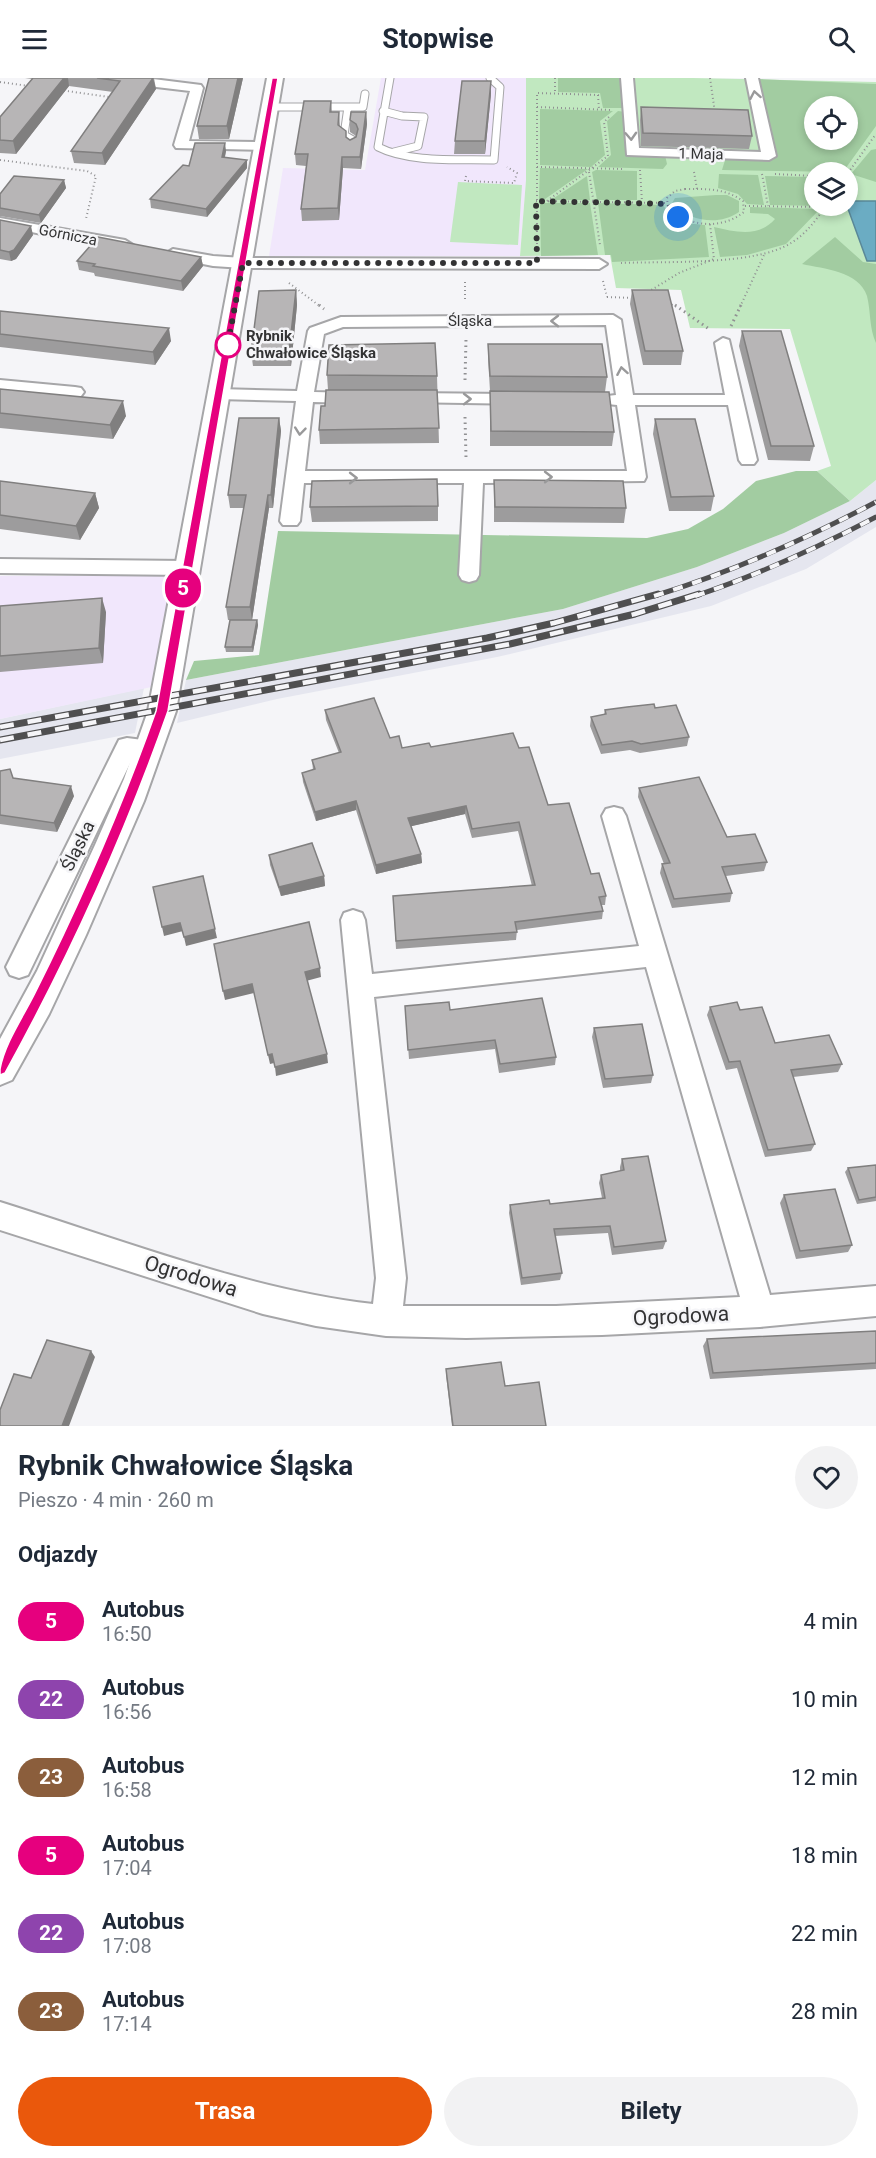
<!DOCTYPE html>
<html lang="pl">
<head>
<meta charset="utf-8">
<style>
  body { margin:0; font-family:Roboto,sans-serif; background:#f2f2f3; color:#1f2937; height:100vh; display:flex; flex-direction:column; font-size:22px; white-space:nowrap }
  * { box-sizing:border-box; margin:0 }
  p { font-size:20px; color:#747a83 }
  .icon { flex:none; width:33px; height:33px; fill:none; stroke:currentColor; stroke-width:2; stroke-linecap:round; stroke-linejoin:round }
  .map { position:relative; height:1348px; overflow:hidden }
  .details { display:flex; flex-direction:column; background:#fff; flex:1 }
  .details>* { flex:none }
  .badge { padding:0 12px; border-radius:20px; font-size:21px; line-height:39px }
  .buttons { position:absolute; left:804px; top:18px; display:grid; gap:12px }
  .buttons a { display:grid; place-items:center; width:54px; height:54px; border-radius:50%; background:#fff; box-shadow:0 3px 9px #0003; font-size:30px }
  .you { position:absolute; width:30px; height:30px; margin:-15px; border:4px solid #fff; border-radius:50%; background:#1a73e8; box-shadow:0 0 0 9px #1a73e833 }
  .map>.badge { position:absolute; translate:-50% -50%; box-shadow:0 0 0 3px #fff }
  h2 { padding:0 18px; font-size:22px; line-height:54px }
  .round { display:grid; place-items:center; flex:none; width:63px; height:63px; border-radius:32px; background:#f2f2f3 }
  .head { display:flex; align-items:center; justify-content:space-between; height:102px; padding:0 18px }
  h1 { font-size:28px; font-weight:700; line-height:45px }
  .cta { display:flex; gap:12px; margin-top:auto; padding:12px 18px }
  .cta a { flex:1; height:69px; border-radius:36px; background:#ea580c; color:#fff; font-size:24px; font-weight:700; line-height:69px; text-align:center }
  .cta a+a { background:#f2f2f3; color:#1f2937 }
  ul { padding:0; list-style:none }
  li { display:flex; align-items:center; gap:18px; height:78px; padding:0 18px }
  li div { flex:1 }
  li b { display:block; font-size:22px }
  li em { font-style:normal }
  li .badge { min-width:66px; font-weight:700; text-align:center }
  header { display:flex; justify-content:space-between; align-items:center; height:78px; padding:0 18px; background:#fff; font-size:27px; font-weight:700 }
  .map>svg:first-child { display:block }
</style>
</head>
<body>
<header><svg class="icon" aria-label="menu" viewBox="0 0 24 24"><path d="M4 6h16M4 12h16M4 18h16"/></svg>Stopwise<svg class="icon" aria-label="search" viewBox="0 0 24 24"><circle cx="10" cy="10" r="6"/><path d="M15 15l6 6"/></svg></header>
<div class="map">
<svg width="876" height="1348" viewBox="0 0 876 1348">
  <rect width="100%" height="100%" fill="#f5f5f8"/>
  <path fill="#e5e6ef" d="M876,402v47l-70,42 -95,37 -214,51 -220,42 -100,24 9,-43 377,-71 134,-42 87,-34 66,-32z
    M144,610l-9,45 -135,26v-40z"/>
  <path fill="#f1e7fc" d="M381,0h145v102l-6,76h-251l14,-88 82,2z
    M0,498h175l-14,109 -161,34z"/>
  <path fill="#c1e8c0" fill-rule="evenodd" d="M526,0h167l183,4v398l-26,21 -33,-30 14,-5 -41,-137 -100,-1 -9,-38 -65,-2 -6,-33 -90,1 6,-76zM814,28h34v34h-34zM814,94h34v34h-34z
    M458,104l64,3 -4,60 -68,-3z"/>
  <path fill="#a2cca1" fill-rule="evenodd" d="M558,0h67v30h-22l-3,-15 -42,-1z
    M758,1l118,5v42l-33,46 -121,-2 4,-13 47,1zM814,28h34v34h-34z
    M540,31l73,2 -13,10 5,34 -14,12 -51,-2z
    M618,33l8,1 4,42 35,1 2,9 -4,5 -65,-2 13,-12 -4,-34z
    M876,71v33l-25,-8 20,-24z
    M540,90l48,1 -43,30h-6z
    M596,92l41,1v29h-40l-5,-28z
    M719,96l39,1 6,30 -17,-1 -9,-10 -20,-6z
    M587,98l3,24h-39z
    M765,98l49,1v29h9h-1l-52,-1z
    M716,117h11l12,6v11c-22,15 -48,8 -68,-7l4,-7z
    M540,125h50l8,52 -57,1z
    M598,125l65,2c12,19 21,18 42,20l4,32 -97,5 -1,-7h-6z
    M750,129l70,2 -34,35 -39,11 -27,2 -6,-30c22,5 44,11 61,-8l-7,-5 -18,-1z
    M835,159l28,25 13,2v79c-7,-15 -5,-31 -9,-47 -8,-25 -43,-27 -65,-32z
    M796,393h21l33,30 -66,32 -87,34 -134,42 -377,71 8,-19 65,-6 19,-124 369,7 41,-9 35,-20 33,-28z"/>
  <path fill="#6bacc3" stroke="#5a8898" stroke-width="1.5" d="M848,123h28v60h-9l-20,-55z"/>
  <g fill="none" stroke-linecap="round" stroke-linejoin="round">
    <g stroke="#a6a6a8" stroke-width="9">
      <path id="service" d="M390,0l-12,69c31,16 81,12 116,13l6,-73 -10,-9
        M270,29h78l-4,28 9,5 -1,6
        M348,29h15l2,-13
        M383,33l19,5 22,1 -6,29 -24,6"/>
    </g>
    <g stroke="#a6a6a8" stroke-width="4">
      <path id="minor" d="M108,0h37l56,7 2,3 -14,53 75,1 7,4 -7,4 -88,-2 -2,-3 16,-54 -76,-9z
        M621,0h12l6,70 122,4 -15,-74h12l18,78 -7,4 -142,-5z
        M0,140l125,22 8,5 -8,5 -125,-24z
        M173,171l40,7 30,2 356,1 8,5 -8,5 -356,-1 -30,-2 -45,-9 -3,-3z
        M613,237l8,5 12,75h92l-10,-52 8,-5 6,2 28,120 -3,4h-12l-3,-4 -11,-55h-93l11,72 -2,4 -161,2 -4,92 -3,5 -7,2 -7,-2 -3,-5 5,-92h-160l-4,38 -3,4h-14l-3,-4 16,-120 -78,-2 -6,-1 -3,-4 3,-4 6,-1 79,2 11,-60 2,-3 31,-11zM606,247l10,70 -9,1 -3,4 3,4 10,1 10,66h-322l8,-69 42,1 6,-1 3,-4 -3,-4 -6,-1 -41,-1 10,-58 19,-7z
        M0,302l75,7 6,1 3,4 -3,4 -6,1 -75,-7z
        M409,315l111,1 6,1 3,4 -3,4 -6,1 -117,-2 -3,-4 3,-4z
        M0,481l187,2 7,2 3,5 -3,5 -7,2 -187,-2z
        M127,660l32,4 3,6 -3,6 -8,2 -17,-1 -106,220 -9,3 -9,-3 -4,-8 4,-8 106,-213 3,-6z
        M614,729l8,2 4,7 144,479 106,-9v30l-116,11 -158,8 -136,3 -80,-2 -70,-10 -53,-12 -263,-84v-28c119,37 249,88 373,102l3,-26 -35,-358 3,-7 9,-3 9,3 3,7 7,54 267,-28 -37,-130 4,-7zM646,889l94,330 -184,9h-153l3,-28 -32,-281z"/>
    </g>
    <g stroke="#a6a6a8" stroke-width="4">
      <path id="tertiary" d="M267,0h16l-107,633 -32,90 -58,134 -37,79 -37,66 -12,5v-46l37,-68 58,-126 29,-66 24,-68z"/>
    </g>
    <path stroke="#909092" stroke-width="2" stroke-dasharray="1 3" stroke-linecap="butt" d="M555,0v16
      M710,0l5,35
      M0,4l29,4
      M60,12l49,7
      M537,29l74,3
      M0,82l87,11 9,5 -10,43
      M537,89l86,2
      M640,92l2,32
      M589,94l11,73
      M694,94l3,17
      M848,95l28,-39
      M762,96l6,32
      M775,96l39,2
      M466,98l-1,5 49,2 3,-10 -10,-6
      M685,111c21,0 40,-1 58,12l1,11c-23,18 -54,15 -76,-4l-1,-10 8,-7z
      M536,123l131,2
      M547,123l61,-45 -4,-34 6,-6
      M745,128l80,1
      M537,166v-151l61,2 1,14
      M621,185c44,-2 134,3 170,-20 15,-9 25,-23 35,-37
      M603,203l4,16
      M465,204v20
      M289,205l32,24
      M648,214l31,-19 35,-14 -4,-35
      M607,219l26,1
      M668,225l9,4
      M740,229l24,-52"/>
    <path stroke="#909092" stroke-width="3" stroke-dasharray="1.5 4" stroke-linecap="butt" d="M319,227l5,4
      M675,227l34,24
      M731,248l10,-21
      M465,302l1,-41
      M465,339l1,41"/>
    <use href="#service" stroke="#fff" stroke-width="7"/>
    <use href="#minor" fill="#fff" fill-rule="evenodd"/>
    <use href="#tertiary" fill="#fff" fill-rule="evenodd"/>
    <g stroke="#4f4f50" stroke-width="5">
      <path id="rail-far1" d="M654,518c78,-24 150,-56 222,-94
        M695,518c63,-21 122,-48 181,-79"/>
    </g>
    <g stroke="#4f4f50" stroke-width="7">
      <path id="rail" d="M0,649l487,-89 67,-15 104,-29
        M0,662l510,-96 125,-30 64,-20"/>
    </g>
    <use href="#rail-far1" stroke="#f5f5f8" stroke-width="4" stroke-dasharray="10" stroke-linecap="butt"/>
    <use href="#rail" stroke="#f5f5f8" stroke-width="4.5" stroke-dasharray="14" stroke-linecap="butt"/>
  </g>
  <path fill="#9d9c9d" d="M25,0h129l2,11 -51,76 -31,-2 -3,-12 42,-59 -44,-6 -53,68 -16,-1v-36l32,-38z
    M243,0l-14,61h-30l-2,-13z
    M491,16l-6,60h-31l1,-13z
    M331,23l1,11h7l1,14 6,11 4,3 6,-3v-1l-6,-4v-12l16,-8 1,12 -6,45 -18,-1 -4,52 -37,1 -1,-12 5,-43 -10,-1 -1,-11z
    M641,29l111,29 -3,13 -108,-3 -1,-26z
    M226,73l-1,6 22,11 -40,49 -56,-9 -1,-9 39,-33z
    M64,102l2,8 -25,35 -41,-7v-22z
    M0,142l33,15 -17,24 -5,2 -11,-2z
    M201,179l2,9 -20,25 -88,-15 -1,-3 -15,-3 -2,-9z
    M296,212l1,15 -6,61h-38l-2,-14z
    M632,212l51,61 -2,14h-38l-13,-61z
    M0,233l171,30 -16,24 -155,-18z
    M742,253l72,115 -4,15 -42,-1 -29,-114z
    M488,266l119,33 -2,15 9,40 -2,14h-122v-55l-2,-33z
    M327,297l110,1 2,67 -119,1 -1,-14 9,-40z
    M0,311l126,27 -13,23 -113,-11z
    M279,340l2,13 -8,77h-4l-17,112h5l1,5 -5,27h-27l-1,-5 5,-27h-2l-2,-13 18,-99h-14l-2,-13z
    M655,341l59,77 -3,15h-42l-16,-77z
    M494,402l132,28 -2,15 -130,-1z
    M0,403l95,12 4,15 -19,32 -80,-11z
    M438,428v15l-126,1 -2,-15z
    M0,528l106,6 -3,51 -103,9z
    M655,630l34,29 -2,9 -47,7 -10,-3 -29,4 -11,-28 1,-9 13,-2 1,-5z
    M325,632l65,28 12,10h117l29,57 43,69 15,22 -1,9h-3l1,6 -1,8 -85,11 -1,10 -120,9 -3,-53 139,-10 -14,-55 -46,7 -7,-24 -54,12 10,28 1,9 -46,11 -20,-64 -40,11 -13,-39 -1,-9 11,-3 -1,-10 27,-7 -13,-33z
    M0,693l14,7 60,18 -17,36 -57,-8z
    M639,710l88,49 40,25 -3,9 -38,5 6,17 -2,9 -58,6 -12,-35 2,-9h2l-26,-67z
    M269,777l55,21 1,10 -44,10 -11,-31z
    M405,928l151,51 -1,8 -56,8 -4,-24 -86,10z
    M710,929l30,3 35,33 67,21 -4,8 -45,5 22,67 -4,7 -46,6 -28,-89 -11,2 -19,-55z
    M594,950l59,47 -2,8 -48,5 -11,-51z
    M622,1081l44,82 -3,8 -51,6 -4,-22 -53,3 7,37 -2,7 -39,5 -12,-72 1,-8 40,-1 52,-6 -3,-15 2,-8 19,-4v-4z
    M876,1087v36l-19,3 -12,-32 3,-4z
    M784,1117l68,50 -4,7 -52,7 -16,-56z
    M876,1253v38l-166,10 -7,-33 4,-7z
    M446,1291l59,17 41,40h-94l-6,-51z"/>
  <path fill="#807f7f" d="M64,0h4l1,8 -53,68 -3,-13z
    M153,0l3,11 -51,76 -3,-12z
    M238,0h5l-14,61 -2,-13z
    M491,3v13l-6,60v-13z
    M366,34l1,12 -6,45 -1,-12z
    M225,65l1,8 -3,14 -1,-8z
    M342,79l1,11 -4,52 -1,-12z
    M247,82v8l-40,49 -1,-8z
    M64,102l2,8 -25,35 -2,-8z
    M31,148l2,9 -17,24 -5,2 -2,-9z
    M201,179l2,9 -20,25 -2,-10z
    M296,212l1,15 -6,61 -2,-15z
    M169,250l2,13 -16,24 -2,-13z
    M123,323l3,15 -13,23 -3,-14z
    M279,340l2,13 -8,77 -2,-13z
    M95,415l4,15 -19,32 -4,-14z
    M268,417l1,13 -17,112 -2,-13z
    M102,520l4,14 -3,51 -4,-15z
    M257,542l1,5 -5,27 -1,-5z
    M71,708l3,10 -17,36 -3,-9z
    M356,723v9l-40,11 -1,-9z
    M466,728l-1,8 -57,13v-9z
    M421,776l1,9 -46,11v-9z
    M324,798l1,10 -44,10 -2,-9z
    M180,845l3,8 -19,5 -2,-9z
    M215,851l2,9 -31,8 -2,-9z
    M320,890l1,9 -15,4 -1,-9z
    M252,906l2,9 -29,7 -2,-9z
    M272,976l2,9 -4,1 -2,-9z
    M327,976l1,9 -52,13 -1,-9z
    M91,1273l4,6 -26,69h-7z"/>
  <path fill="#b7b5b6" stroke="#807f7f" stroke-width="1.5" d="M33,0h31l-51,63 -13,-1v-23z
    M97,0h56l-51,75 -31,-2 49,-70z
    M209,0h29l-11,48h-30z
    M462,3h29l-6,60h-30z
    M304,23h27l-1,11h9l-1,13 8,6v6l4,3 6,-3 2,-8 -2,-5 -6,-4 1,-8h15l-6,45h-18l-4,51 -37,1 7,-55h-13z
    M641,29l107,3 4,26 -109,-3z
    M195,65h30l-3,14 25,3 -41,49 -56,-10 33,-34 6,1z
    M14,98l50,4 -25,35 -39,-7v-14z
    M0,142l31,6 -17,24 -5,2 -9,-2z
    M98,159l103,20 -20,24 -88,-15 2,-2 -18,-3z
    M296,212l-7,61 -38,1 8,-61z
    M632,212h36l15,61h-38z
    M0,233l169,17 -16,24 -153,-18z
    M742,253h39l33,115h-43z
    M435,265l2,33 -110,-1 2,-30z
    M488,266h114l5,33 -117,-1z
    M0,311l123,12 -13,24 -110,-12z
    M326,312h111l2,38 -120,2 2,-24h4z
    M490,313l119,1 5,40 -123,-1z
    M239,340h40l-8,77h-3l-18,112h-24l20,-112h-18z
    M655,341h40l19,77 -43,1z
    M437,401l1,27 -128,1 2,-26z
    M494,402l129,1 3,27 -131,-1z
    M0,403l95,12 -19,33 -76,-11z
    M102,520l-3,50 -99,8v-50z
    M230,542h27l-5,27h-27z
    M374,620l16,40 9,-2 3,12 27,-5 2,4 82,-14 6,15 10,-1 19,58 21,-2 22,71 8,-1 7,23 -7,1 4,14 -88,11 2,10 -121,9 -3,-45 142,-11 -16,-63 -47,7 -6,-23 -58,12 13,36 -45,11 -20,-64 -41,11 -13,-39 13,-4 -3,-9 29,-8 -16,-42z
    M654,626l1,4 21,-3 13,32 -48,7 -9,-3 -30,4 -11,-28 15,-3 -1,-4 22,-3z
    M10,691l3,9 58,8 -17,37 -54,-8v-44z
    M699,699l28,60 28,-3 12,28 -45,5 10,26 -58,6 -12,-35 8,-1 -31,-75z
    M312,765l12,33 -45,11 -10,-32z
    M203,798l12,53 -31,8 -4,-14 -18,4 -9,-40z
    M309,844l11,46 -15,4 22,82 -52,13 -3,-13 -4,1 -16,-71 -29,7 -9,-47z
    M542,920l14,59 -56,7 -5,-24 -87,10 -3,-44 44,-4 1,8z
    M737,924l3,8 22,-3 13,36 54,-8 13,29 -51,6 24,74 -47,6 -28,-89 -11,1 -19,-55z
    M642,946l11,51 -48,4 -11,-51z
    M648,1078l18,85 -52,6 -4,-21 -56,3 8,44 -40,5 -12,-73 39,-5 1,4 55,-6 -4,-23 23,-5 -2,-11z
    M876,1087v32l-17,3 -11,-32z
    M835,1111l17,56 -52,6 -16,-56z
    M876,1253v32l-163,10 -6,-34z
    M47,1262l44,11 -29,75h-62v-16l14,-36 17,4z
    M501,1284l4,24 34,-4 7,44h-93l-7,-57z"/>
  <defs><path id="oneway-chevron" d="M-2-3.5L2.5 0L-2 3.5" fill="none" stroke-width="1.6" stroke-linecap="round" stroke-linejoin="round" transform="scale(1.5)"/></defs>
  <g stroke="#99999a">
    <use href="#oneway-chevron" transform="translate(755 17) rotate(-100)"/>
    <use href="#oneway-chevron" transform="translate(631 58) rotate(87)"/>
    <use href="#oneway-chevron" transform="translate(555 243) rotate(180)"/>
    <use href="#oneway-chevron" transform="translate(622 293) rotate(-100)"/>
    <use href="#oneway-chevron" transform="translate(467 321)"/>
    <use href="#oneway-chevron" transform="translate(300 353) rotate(96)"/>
    <use href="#oneway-chevron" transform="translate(548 399)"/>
    <use href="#oneway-chevron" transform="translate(353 400)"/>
  </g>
  <path fill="#e6007e" stroke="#fff" stroke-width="1.5" d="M272,0h6l-110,633c-44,125 -99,246 -163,362l-5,2v-6c5,-26 22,-50 35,-76 46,-92 87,-186 121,-282z"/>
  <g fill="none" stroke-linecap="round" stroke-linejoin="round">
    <path stroke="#333334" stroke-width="6" stroke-dasharray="0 10.8" d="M228,267l-1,4 16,-86h294l-1,-62 131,3 11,13"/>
  </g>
  <circle fill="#fff" stroke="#e6007e" stroke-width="3" cx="228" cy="267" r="12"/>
  <g text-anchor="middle" stroke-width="5" stroke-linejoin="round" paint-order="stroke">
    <g font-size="15" fill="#333334" stroke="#f5f5f8">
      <text transform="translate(701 76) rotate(1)" y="5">1 Maja</text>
      <text transform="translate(68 157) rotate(11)" y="5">Górnicza</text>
      <text x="470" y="248">Śląska</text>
    </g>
    <g font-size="15" font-weight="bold" fill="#333334" stroke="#f5f5f8" text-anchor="start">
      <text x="246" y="263">Rybnik<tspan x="246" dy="17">Chwałowice Śląska</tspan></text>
    </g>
    <g font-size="18" fill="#333334" stroke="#f5f5f8">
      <text transform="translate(78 768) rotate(-64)" y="6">Śląska</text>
    </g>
    <g font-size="21" fill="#333334" stroke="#f5f5f8">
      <text transform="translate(191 1198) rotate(17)" y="7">Ogrodowa</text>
      <text transform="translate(681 1238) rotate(-3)" y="7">Ogrodowa</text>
    </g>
  </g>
</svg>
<div class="buttons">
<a><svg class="icon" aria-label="locate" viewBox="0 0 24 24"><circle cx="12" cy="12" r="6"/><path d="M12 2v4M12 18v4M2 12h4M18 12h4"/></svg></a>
<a><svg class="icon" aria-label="layers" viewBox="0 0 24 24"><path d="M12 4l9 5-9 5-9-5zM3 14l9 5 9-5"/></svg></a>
</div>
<div class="you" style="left:678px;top:139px"></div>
<b class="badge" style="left:183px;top:510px;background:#e6007e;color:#fff">5</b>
</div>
<section class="details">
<div class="head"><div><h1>Rybnik Chwałowice Śląska</h1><p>Pieszo · 4 min · 260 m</p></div><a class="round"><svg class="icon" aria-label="heart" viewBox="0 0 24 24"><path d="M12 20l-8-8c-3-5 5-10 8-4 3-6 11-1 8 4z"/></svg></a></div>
<h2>Odjazdy</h2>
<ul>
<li><span class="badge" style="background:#e6007e;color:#fff">5</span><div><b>Autobus</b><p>16:50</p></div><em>4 min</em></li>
<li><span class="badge" style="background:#8e44ad;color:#fff">22</span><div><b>Autobus</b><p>16:56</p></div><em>10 min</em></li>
<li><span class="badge" style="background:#8b5e3c;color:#fff">23</span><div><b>Autobus</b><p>16:58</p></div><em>12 min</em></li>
<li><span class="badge" style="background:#e6007e;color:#fff">5</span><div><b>Autobus</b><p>17:04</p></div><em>18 min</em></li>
<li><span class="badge" style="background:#8e44ad;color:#fff">22</span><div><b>Autobus</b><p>17:08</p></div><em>22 min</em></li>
<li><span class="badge" style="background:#8b5e3c;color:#fff">23</span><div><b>Autobus</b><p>17:14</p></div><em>28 min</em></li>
</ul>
<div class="cta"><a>Trasa</a><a>Bilety</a></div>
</section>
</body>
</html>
